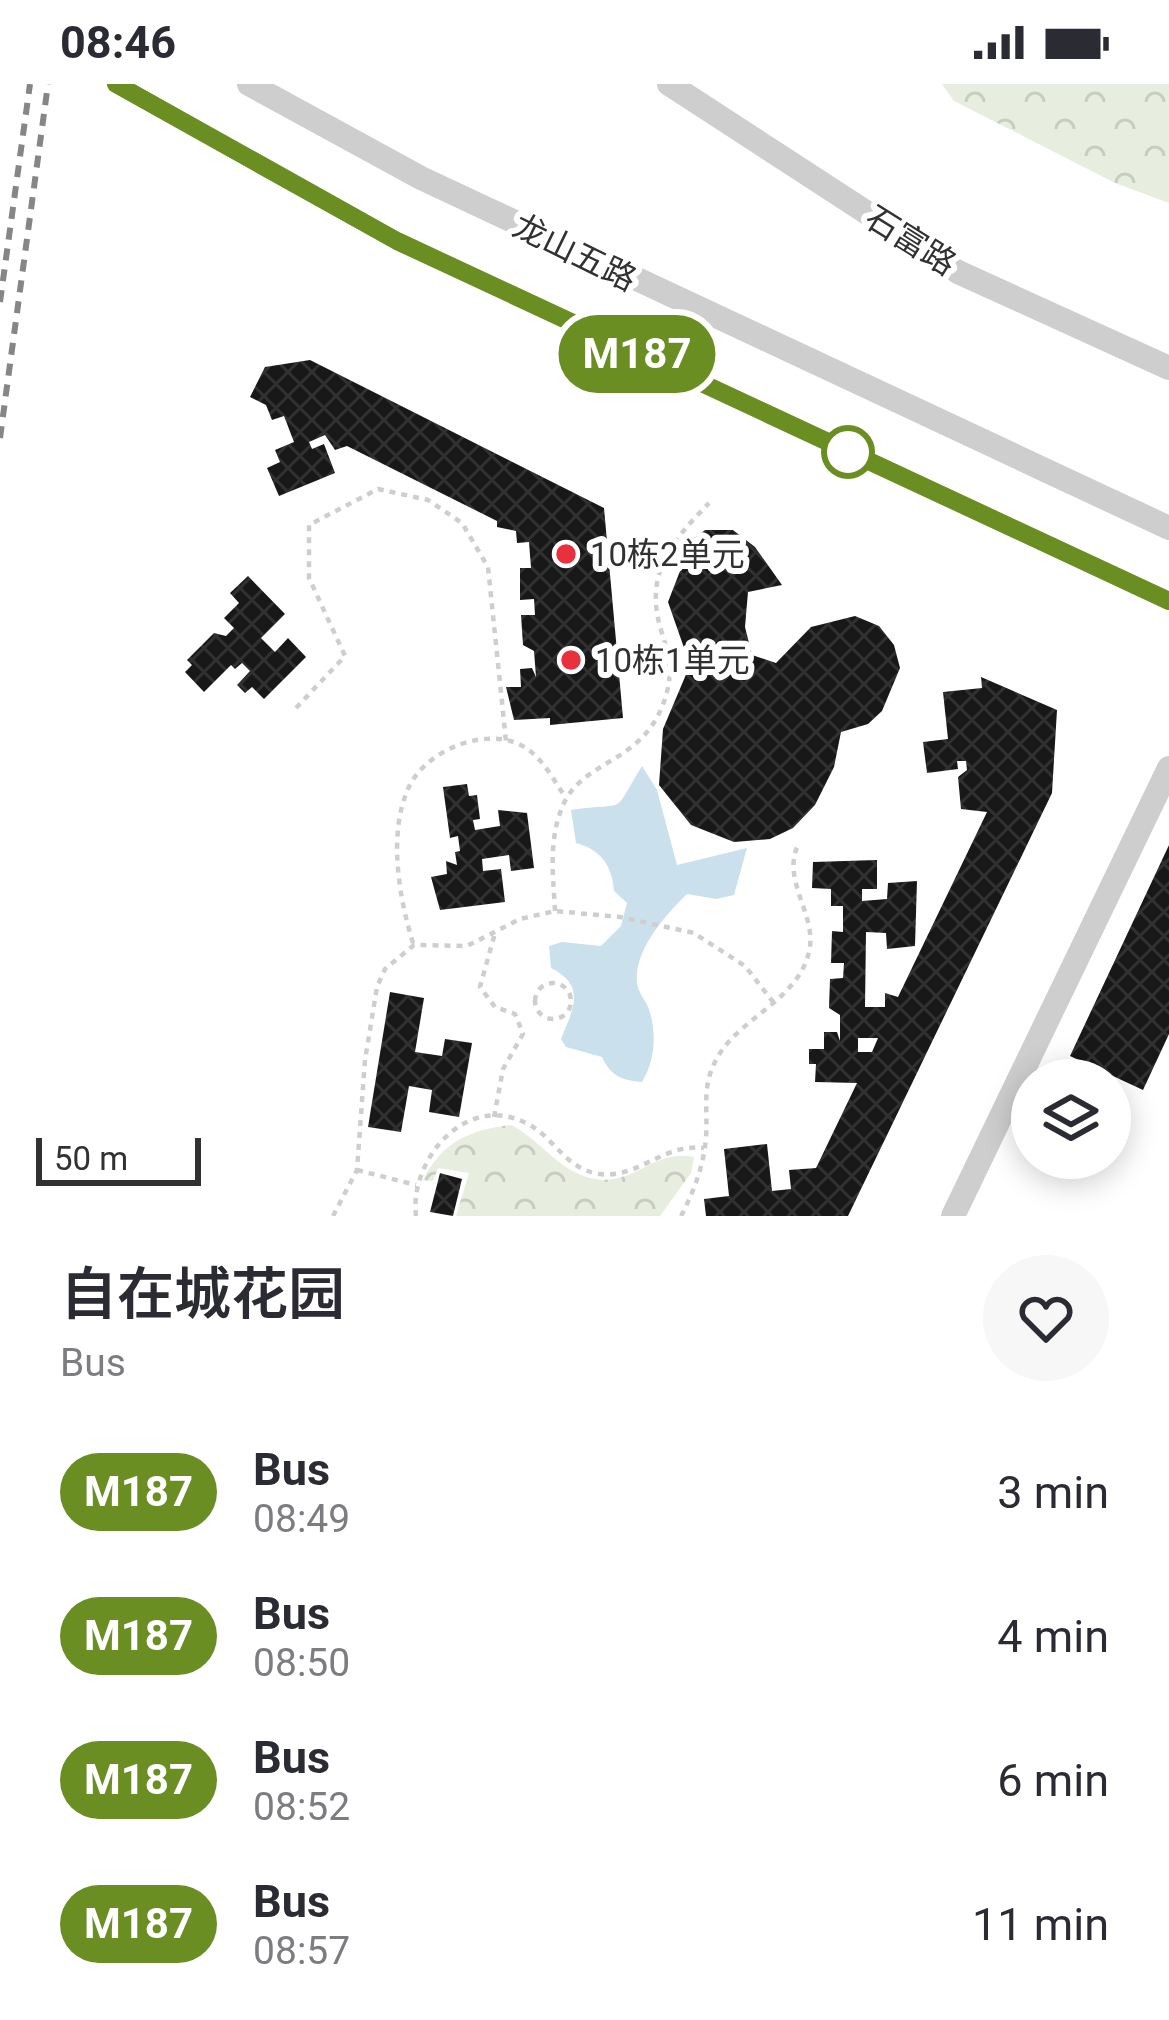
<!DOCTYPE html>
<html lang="en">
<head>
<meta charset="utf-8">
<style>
  body { margin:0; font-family:Roboto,"Noto Sans SC",sans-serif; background:#f7f7f7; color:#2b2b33; height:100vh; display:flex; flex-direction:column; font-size:45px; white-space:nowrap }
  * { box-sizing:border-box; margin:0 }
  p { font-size:39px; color:#7c7c81 }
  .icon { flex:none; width:66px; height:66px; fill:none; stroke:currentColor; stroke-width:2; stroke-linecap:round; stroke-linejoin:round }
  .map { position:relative; height:1132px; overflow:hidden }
  .side { display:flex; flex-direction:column; background:#fff; flex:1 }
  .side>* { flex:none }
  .badge { padding:0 24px; border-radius:39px; font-size:42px; line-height:78px }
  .buttons { position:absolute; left:1011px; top:975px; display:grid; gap:24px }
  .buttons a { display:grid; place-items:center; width:120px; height:120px; border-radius:50%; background:#fff; box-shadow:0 6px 30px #0003; font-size:60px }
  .scale { position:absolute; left:36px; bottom:30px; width:165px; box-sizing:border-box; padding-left:12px; border:6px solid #313131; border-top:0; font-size:33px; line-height:42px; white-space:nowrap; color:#313131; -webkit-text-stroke:9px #fff; paint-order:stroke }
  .map>.badge { position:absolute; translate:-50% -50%; box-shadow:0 0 0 6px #fff }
  .round { display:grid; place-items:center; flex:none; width:126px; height:126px; border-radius:63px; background:#f7f7f7 }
  .headline { display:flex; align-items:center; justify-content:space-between; height:204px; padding:0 60px }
  h1 { font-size:57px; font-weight:600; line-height:90px }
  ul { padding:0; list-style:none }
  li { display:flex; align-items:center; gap:36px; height:144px; padding:0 60px }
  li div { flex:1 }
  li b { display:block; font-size:45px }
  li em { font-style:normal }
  li .badge { min-width:132px; font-weight:700; text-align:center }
  .status { display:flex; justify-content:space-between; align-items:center; height:84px; padding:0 60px; background:#fff; direction:ltr }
  .status svg { height:33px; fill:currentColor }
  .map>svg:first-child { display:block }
</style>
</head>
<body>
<div class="status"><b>08:46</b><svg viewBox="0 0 49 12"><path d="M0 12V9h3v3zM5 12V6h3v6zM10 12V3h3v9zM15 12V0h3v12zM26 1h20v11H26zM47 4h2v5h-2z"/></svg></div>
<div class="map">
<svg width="1169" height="1132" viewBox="0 0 1169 1132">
  <defs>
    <pattern id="forest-crowns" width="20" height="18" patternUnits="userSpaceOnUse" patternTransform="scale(3)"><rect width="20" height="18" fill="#e7eedf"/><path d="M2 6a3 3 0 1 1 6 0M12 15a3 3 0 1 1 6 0" fill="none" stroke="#c7cdc0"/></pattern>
    <pattern id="building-cross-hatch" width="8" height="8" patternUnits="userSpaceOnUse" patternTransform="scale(3)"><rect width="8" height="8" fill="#181818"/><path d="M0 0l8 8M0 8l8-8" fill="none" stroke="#313131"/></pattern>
  </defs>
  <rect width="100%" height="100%" fill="#fff"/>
  <path fill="url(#forest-crowns)" d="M942,0h227v119l-54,-20 -161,-82z
    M511,1041c26,13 41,37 68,49 51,22 69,-26 115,-17l-3,16 -31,43h-204l13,-43 -31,-5 -5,13 -10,-1c20,-39 47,-50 88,-55z"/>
  <path fill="#cbe0ed" d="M642,682l15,24 20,75 70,-17 -13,47 -18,4 -29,-5c-22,22 -53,55 -50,89 1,9 9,18 12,26 8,25 6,52 -7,73 -21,-2 -31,-6 -40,-25l-36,-10 -5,-8c12,-30 26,-53 -10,-71l-2,-22 13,-4 39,4 20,-20 6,-23 -13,-12c-2,-26 -13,-41 -38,-48l-5,-33c60,-9 39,8 71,-44z"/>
  <path fill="url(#building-cross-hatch)" fill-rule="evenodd" d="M310,276l294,148 19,210 -73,7v-7l-36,2 -8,-33h15l-1,-18 12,-1 4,9 -2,-26 -11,-6 -2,-30h14l-1,-16 -14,1v-32h11l-2,-26 -12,1 -1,-12 -19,-4v-6l-150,-75 -12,4 -10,-15 -16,7 3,7 12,-5 11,29 -56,23 -12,-28 13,-6 -5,-12 19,-8 -10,-26 -12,4 -6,-15 -16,-8 15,-30z
    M705,446h28l22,17 27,38 -34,7 -3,35 7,28 24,8 35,-36 44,-11 24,10 15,19 6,23 -18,43 -14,13 -27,8 -7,35 -19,38 -22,23 -23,11 -36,3 -43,-17 -32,-40 4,-56 27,-64 -22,-63 24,-62z
    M248,492l37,38 -24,24 14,14 13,-14 18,19 -42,42 -12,-12 -7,6 -8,-8 13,-14 -8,-8 -7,6 -4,-4 -27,27 -19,-20 7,-7 -5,-5 27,-27 12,3 8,-8 -10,-10 15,-15 -9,-10z
    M981,593l76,33 -5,83 -204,423h-142l-2,-17 25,-3 -5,-47 43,-5 5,47 19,-2 -2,-19 27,-2 41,-85 -42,-1 1,-18h-7v-15h15v-17h13l3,9v-26l-11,-7 1,-29 13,-1 1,-15h-13l1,-32 11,1v-26h-12v-17l-19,-1 1,-26 64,-2v29h-15v12l25,-2 1,-16 29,-2 -2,65 -28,3 -1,-16 -20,-1 -1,75h20v-14l13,4 89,-185 -26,-3 -3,-32 9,-7 -1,-9h-9l1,8 -31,4 -4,-31 25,-3 -5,-47 39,-4zM858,954h20l-6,14h-14z
    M467,700l2,12 8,-1 3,24 -7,1 2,10 25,-4 -2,-16 29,3 7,55 -23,3 -2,-16 -27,4 1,12 18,-2 4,33 -65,8 -9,-33 16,-3 -1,-13 11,4 -2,-13 5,-1 -2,-15 -8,2 -7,-51z
    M1169,761v189l-26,56 -73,-34z
    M390,908l34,6 -9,54 27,4 3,-17 27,4 -13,74 -30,-5 3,-22 -23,-4 -8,46 -33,-5z
    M440,1089l22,6 -9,37 -23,-4z"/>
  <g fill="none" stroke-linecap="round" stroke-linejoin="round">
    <path stroke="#cecece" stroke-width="4.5" stroke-dasharray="6 6" stroke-linecap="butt" d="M296,624l49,-52 -36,-78v-53l69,-36 50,11 34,23 26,44 18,174
      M555,827c-2,-38 -7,-73 9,-108 22,-46 84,-39 103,-111 6,-24 1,-39 -6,-62 -17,-56 10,-88 48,-127
      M413,859c-14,-45 -25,-109 -5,-154 17,-40 82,-65 118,-41 18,12 28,33 40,50
      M535 917a18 18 0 1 1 36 0a18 18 0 1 1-36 0Z
      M494,1033l9,-48 20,-35 -8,-20 -20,-7 -15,-20 15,-54
      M357,1086l59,15
      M333,1132l24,-46 8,-110 12,-73 8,-18 29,-24 53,1 53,-27 35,-8 65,6 74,16 51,33 29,37
      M416,1132c-7,-55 49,-124 110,-93 29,14 38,46 74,51 38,5 63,-31 104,-26
      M681,1132c13,-25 23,-51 25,-79 2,-26 -4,-48 8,-73 20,-45 83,-61 95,-112 9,-36 -28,-71 -11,-107"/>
    <path stroke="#cecece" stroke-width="24" d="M115,0l282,157 772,360
      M249,0l172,94 748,350
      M669,0l289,188 211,96
      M953,1132l216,-448"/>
    <path stroke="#868686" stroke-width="6" stroke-dasharray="12 9" stroke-linecap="butt" d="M0,218l30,-218
      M0,354l48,-354"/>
  </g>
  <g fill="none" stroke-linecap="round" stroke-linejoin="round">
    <g stroke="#fff" stroke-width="27">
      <path id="line" d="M116,0l281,157 772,360"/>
    </g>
    <use href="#line" stroke="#6b8e23" stroke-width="18"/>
  </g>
  <circle fill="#fff" stroke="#6b8e23" stroke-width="6" cx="848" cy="368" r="24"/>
  <g fill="#e9313e" stroke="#fff" stroke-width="4.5">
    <circle cx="566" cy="470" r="12"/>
    <circle cx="571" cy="576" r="12"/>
  </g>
  <g text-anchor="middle" stroke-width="12" stroke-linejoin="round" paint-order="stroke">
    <g font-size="33" fill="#313131" stroke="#fff">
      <text transform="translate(911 156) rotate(32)" y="12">石富路</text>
      <text transform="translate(575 168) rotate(26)" y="12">龙山五路</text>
    </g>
    <g font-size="33" fill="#313131" stroke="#fff" text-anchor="start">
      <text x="590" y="482">10栋2单元</text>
      <text x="595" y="588">10栋1单元</text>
    </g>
  </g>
</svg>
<div class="buttons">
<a><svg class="icon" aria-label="layers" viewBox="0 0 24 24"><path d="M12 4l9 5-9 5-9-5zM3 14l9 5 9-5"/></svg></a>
</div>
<div class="scale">50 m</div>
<b class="badge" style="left:637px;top:270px;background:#6b8e23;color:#fff">M187</b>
</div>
<section class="side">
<div class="headline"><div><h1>自在城花园</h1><p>Bus</p></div><a class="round"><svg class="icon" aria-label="heart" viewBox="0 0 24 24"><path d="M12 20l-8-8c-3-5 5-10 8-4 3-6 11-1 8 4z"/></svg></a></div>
<ul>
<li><span class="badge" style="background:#6b8e23;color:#fff">M187</span><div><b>Bus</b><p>08:49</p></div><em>3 min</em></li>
<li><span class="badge" style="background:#6b8e23;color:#fff">M187</span><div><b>Bus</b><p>08:50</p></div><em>4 min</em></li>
<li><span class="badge" style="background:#6b8e23;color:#fff">M187</span><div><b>Bus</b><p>08:52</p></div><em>6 min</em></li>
<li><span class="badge" style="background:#6b8e23;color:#fff">M187</span><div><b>Bus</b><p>08:57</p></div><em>11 min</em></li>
</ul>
</section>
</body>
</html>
